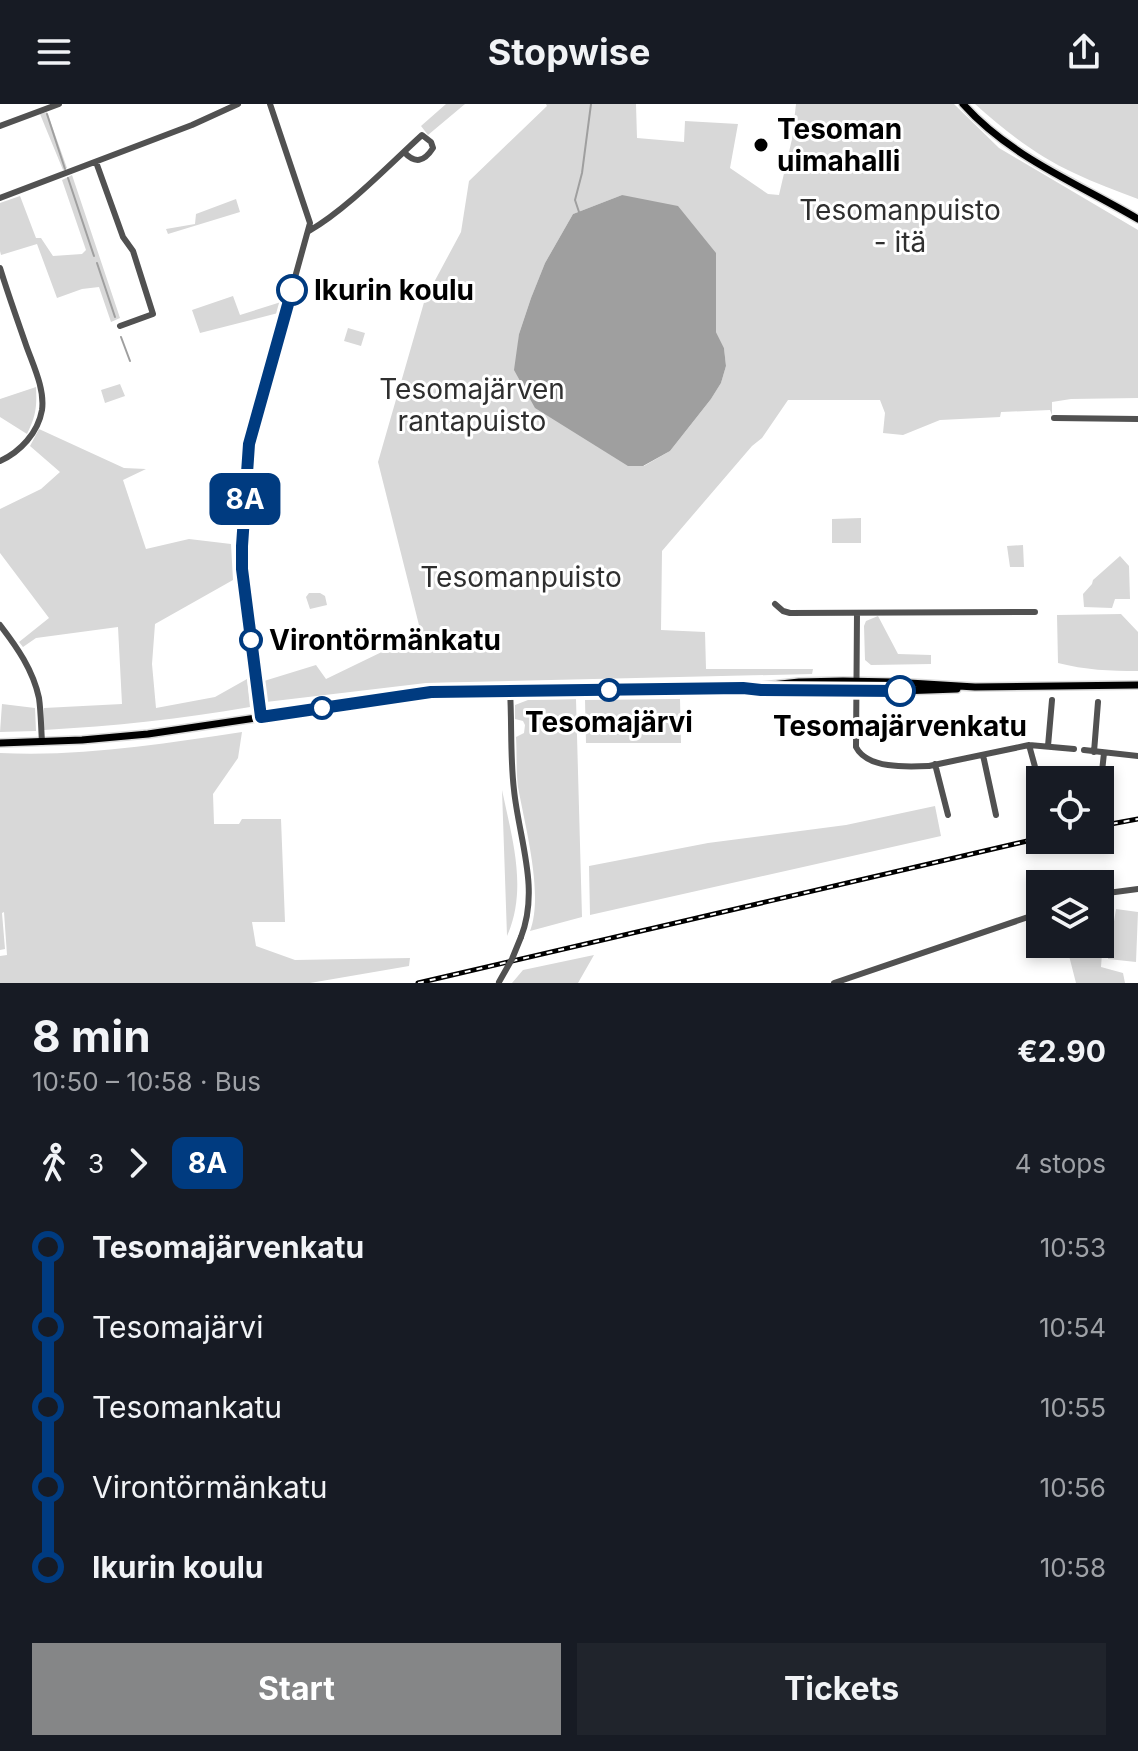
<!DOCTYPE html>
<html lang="en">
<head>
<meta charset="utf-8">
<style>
  body { margin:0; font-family:Inter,sans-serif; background:#20242c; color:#f1f3f6; height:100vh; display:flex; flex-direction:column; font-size:30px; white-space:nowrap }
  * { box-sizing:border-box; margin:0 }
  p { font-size:26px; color:#9ea1a6 }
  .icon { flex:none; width:44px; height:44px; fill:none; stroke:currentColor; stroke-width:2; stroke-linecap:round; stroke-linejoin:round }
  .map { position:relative; height:879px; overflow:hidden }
  .sheet { display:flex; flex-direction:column; background:#171b24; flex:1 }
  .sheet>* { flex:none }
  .badge { padding:0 16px; border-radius:12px; font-size:28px; line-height:52px }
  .controls { position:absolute; left:1026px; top:662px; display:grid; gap:16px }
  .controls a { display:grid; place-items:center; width:88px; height:88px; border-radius:0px; background:#171b24; box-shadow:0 4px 12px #0003; font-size:40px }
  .map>.badge { position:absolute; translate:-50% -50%; box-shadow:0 0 0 4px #fff }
  .legs { display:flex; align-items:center; gap:12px; height:88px; padding:0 32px; font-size:26px }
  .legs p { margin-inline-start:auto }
  .headline { display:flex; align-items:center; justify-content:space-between; height:136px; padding:0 32px }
  h1 { font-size:44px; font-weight:700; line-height:60px }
  .cta { display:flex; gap:16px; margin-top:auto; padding:16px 32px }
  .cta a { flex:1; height:92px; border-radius:0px; background:#858687; color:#fff; font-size:32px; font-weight:700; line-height:92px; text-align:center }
  .cta a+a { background:#20242c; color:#f1f3f6 }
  ul { padding:0 32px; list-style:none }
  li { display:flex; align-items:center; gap:28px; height:80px; font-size:30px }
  li i { display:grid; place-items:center; width:12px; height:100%; margin:0 10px; background:currentColor }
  li i::after { content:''; width:20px; height:20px; margin:-10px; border:6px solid; border-radius:50%; background:#171b24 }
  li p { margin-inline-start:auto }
  li:first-child i { background:linear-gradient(#0000 50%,currentColor 0) }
  li:last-child i { background:linear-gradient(currentColor 50%,#0000 0) }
  header { display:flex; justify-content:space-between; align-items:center; height:104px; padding:0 32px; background:#171b24; font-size:36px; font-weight:700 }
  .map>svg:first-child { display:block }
</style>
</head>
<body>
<header><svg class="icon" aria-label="menu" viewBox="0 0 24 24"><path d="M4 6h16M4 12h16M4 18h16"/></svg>Stopwise<svg class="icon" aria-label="share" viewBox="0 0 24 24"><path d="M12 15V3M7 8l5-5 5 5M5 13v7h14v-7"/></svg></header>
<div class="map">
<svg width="1138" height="879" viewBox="0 0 1138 879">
  <rect width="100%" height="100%" fill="#fff"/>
  <path fill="#d8d8d8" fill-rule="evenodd" d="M446,0h19l-37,31 -7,-9z
    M546,0h90l1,34 47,4 1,-21 53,3 -8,44 38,26 11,1 13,-56 4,-35h158l45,44 139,82v168l-67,1 -19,3v13l-2,-5 -49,2 -1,5 -60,3 -37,15 -20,-2 2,-20 -5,-13h-92l-26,38 -10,8 -90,105 -1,79 44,2 1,37h107l-1,5 -386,9 -160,19 -2,-21 52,-16 10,14 95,-46 -43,-171 47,-163 36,-67 8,-51 78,-75zM622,91l93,112 1,25 8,16 2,18 -5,17 -10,16 -41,52 -26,15 -126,-114 1,-18 12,-36 14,-35 28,-49z
    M975,0h163v95c-21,-8 -43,-16 -64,-26 -37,-17 -69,-42 -99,-69z
    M47,8l20,56 -4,2 -23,-56z
    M72,71l48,143 -9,4 -12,-35 -17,2 -25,9 -20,-54 -36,11 -1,-4v-48l20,-7 16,42h5l12,18 29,-2 4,-4 -24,-70z
    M236,95l4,13 -72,22 -2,-5 29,-5 1,-10z
    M233,192l7,19 41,-13 -3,11 -78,20 -8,-23z
    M348,224l17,5 -4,13 -17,-5z
    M120,280l5,12 -20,7 -4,-13z
    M36,283c1,20 0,29 -9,47l-27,-17v-18z
    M39,325l85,39 22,1 -23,11 23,69 43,-10 42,5 2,36 -78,44 -3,40 4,44 59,-11 32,-18 3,28c-68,12 -136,19 -206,23v-22l78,-4 -4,-77 -82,11 -13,9 -4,-5 30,-24 -49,-65v-44l41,-20 19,-17 -30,-26z
    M861,414v25h-29v-24z
    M1023,441l1,22h-14l-3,-21z
    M1120,452l9,10 1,33h-15l-3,9 -28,-1 -1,-13 9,-10 1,-4z
    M309,489h11l5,3 2,9 -17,4 -4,-12z
    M1121,510l17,18v39c-28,0 -53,-1 -80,-8l-1,-48z
    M878,512l20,38 33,1v9l-60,1 -6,-5 -1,-34 2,-5z
    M576,595l6,218 -52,14c14,-36 -5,-105 -12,-144 -2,-16 -1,-33 -2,-50l8,-4 1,-8 -2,-4 -8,-2v-14l13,-5z
    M680,595l1,44h-95l-1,-43z
    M2,600l33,4 1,23 -36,1z
    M242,628l-4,26 -25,36 1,30h25l3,-5h39l4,103h-33l4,24 39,14 115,-2 -1,8 -99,17h-310v-27l7,-1 -3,-43 -2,1 3,36 -5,1v-197c81,4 162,-9 242,-21z
    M502,686c10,48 26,99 5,146z
    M935,702l6,30 -351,79 -1,-49 119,-23 138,-18z
    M1106,794l-5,69 22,6 2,10h-49l-10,-39h34v-44z
    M1116,805l22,3 -2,50 -28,-3z
    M594,851l-16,28h-66l11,-13z"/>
  <path fill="#9f9f9f" d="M622,91l56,11 38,47v79l8,16 2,18 -5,17 -10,16 -41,52 -27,15h-15l-93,-58 -21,-38 5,-36 12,-36 14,-35 28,-49z"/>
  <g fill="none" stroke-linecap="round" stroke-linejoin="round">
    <path stroke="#9f9f9f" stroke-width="2" d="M47,10l18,55
      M68,74l26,78
      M579,108l-4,-12 7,-27 9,-69
      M97,159l18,54
      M121,233l9,24"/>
    <g stroke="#dbdbdb" stroke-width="10">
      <path id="major" d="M963,0c47,53 116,80 175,115
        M762,586l138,1 57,-2
        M0,639l82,-3 66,-6 283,-42 312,-4 56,-6 44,-1 50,1 82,5 163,-2"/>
    </g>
    <path stroke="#515151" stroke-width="6" d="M0,22l59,-22
      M96,58l27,75 10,14 20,63 -33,12
      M0,94l192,-73 46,-21
      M309,127c38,-22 79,-65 113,-96l9,7 2,6c-9,14 -18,16 -29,4
      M0,164c8,26 17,51 26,77 7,20 19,44 16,65 -4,23 -22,42 -42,51
      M1054,314l84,1
      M775,500l8,7 7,2 245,-1
      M857,509l-1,134c11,22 51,20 73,19l100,-21 45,4
      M0,521c17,22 33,45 39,73 2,14 2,29 3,44
      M510,586c2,34 0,67 4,100 5,49 26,99 7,147
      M261,613l-19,-162 7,-111 61,-221 -40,-119
      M1029,641l11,40
      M1048,642l4,-46
      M1084,646l54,6
      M1094,648l4,-50
      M983,651l13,60
      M935,660l13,51
      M1100,686l4,-37
      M1100,790l38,-5
      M834,879l206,-70"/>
    <use href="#major" stroke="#000" stroke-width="7"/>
    <g stroke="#000" stroke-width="5">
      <path id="rail" d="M1100,722l38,-7
        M418,879l622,-145"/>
    </g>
    <use href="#rail" stroke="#fff" stroke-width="2" stroke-dasharray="6" stroke-linecap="butt"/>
    <path stroke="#515151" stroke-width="6" d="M499,878l13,-23 9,-22"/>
  </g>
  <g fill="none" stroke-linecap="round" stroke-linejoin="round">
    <g stroke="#fff" stroke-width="18">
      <path id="line-1" d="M292,186l-43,154 -7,102v23l19,148 170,-25 312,-4 18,2 139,1"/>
    </g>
    <use href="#line-1" stroke="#003b80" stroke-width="12"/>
  </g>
  <circle fill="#000" stroke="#fff" stroke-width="3" cx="761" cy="41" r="8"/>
  <g fill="#fff" stroke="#003b80" stroke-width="4">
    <circle cx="292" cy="186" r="14"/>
    <circle cx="251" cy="536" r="10"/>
    <circle cx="609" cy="586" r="10"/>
    <circle cx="900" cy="587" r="14"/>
    <circle cx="322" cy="604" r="10"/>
  </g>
  <g text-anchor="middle" stroke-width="6" stroke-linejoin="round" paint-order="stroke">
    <g font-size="28" font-weight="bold" fill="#000" stroke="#fff" text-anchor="start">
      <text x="777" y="35">Tesoman<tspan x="777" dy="32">uimahalli</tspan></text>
    </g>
    <g font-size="28" fill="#2f2f2f" stroke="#fff">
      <text x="900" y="116">Tesomanpuisto<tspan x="900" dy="32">- itä</tspan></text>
      <text x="472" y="295">Tesomajärven<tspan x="472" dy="32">rantapuisto</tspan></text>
      <text x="521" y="483">Tesomanpuisto</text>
    </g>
    <g font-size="28" font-weight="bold" fill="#000" stroke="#fff" text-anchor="start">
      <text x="314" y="196">Ikurin koulu</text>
      <text x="269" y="546">Virontörmänkatu</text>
      <text x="609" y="628" text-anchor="middle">Tesomajärvi</text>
      <text x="900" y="632" text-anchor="middle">Tesomajärvenkatu</text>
    </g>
  </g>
</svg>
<div class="controls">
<a><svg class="icon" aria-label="locate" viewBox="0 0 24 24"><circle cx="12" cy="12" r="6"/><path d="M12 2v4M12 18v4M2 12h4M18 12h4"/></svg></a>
<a><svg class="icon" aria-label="layers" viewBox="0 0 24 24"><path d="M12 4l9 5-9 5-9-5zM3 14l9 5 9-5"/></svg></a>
</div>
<b class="badge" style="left:245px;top:395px;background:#003b80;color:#fff">8A</b>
</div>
<section class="sheet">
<div class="headline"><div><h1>8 min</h1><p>10:50 – 10:58 · Bus</p></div><b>€2.90</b></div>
<div class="legs"><svg class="icon" aria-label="walk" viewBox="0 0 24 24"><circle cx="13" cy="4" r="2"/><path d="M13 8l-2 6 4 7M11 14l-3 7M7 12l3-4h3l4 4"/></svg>3<svg class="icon" aria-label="forward" viewBox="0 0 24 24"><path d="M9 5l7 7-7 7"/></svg><b class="badge" style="background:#003b80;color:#fff">8A</b><p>4 stops</p></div>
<ul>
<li><i style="color:#003b80"></i><b>Tesomajärvenkatu</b><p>10:53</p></li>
<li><i style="color:#003b80"></i><span>Tesomajärvi</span><p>10:54</p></li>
<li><i style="color:#003b80"></i><span>Tesomankatu</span><p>10:55</p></li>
<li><i style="color:#003b80"></i><span>Virontörmänkatu</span><p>10:56</p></li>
<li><i style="color:#003b80"></i><b>Ikurin koulu</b><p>10:58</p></li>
</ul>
<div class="cta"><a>Start</a><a>Tickets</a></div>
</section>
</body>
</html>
